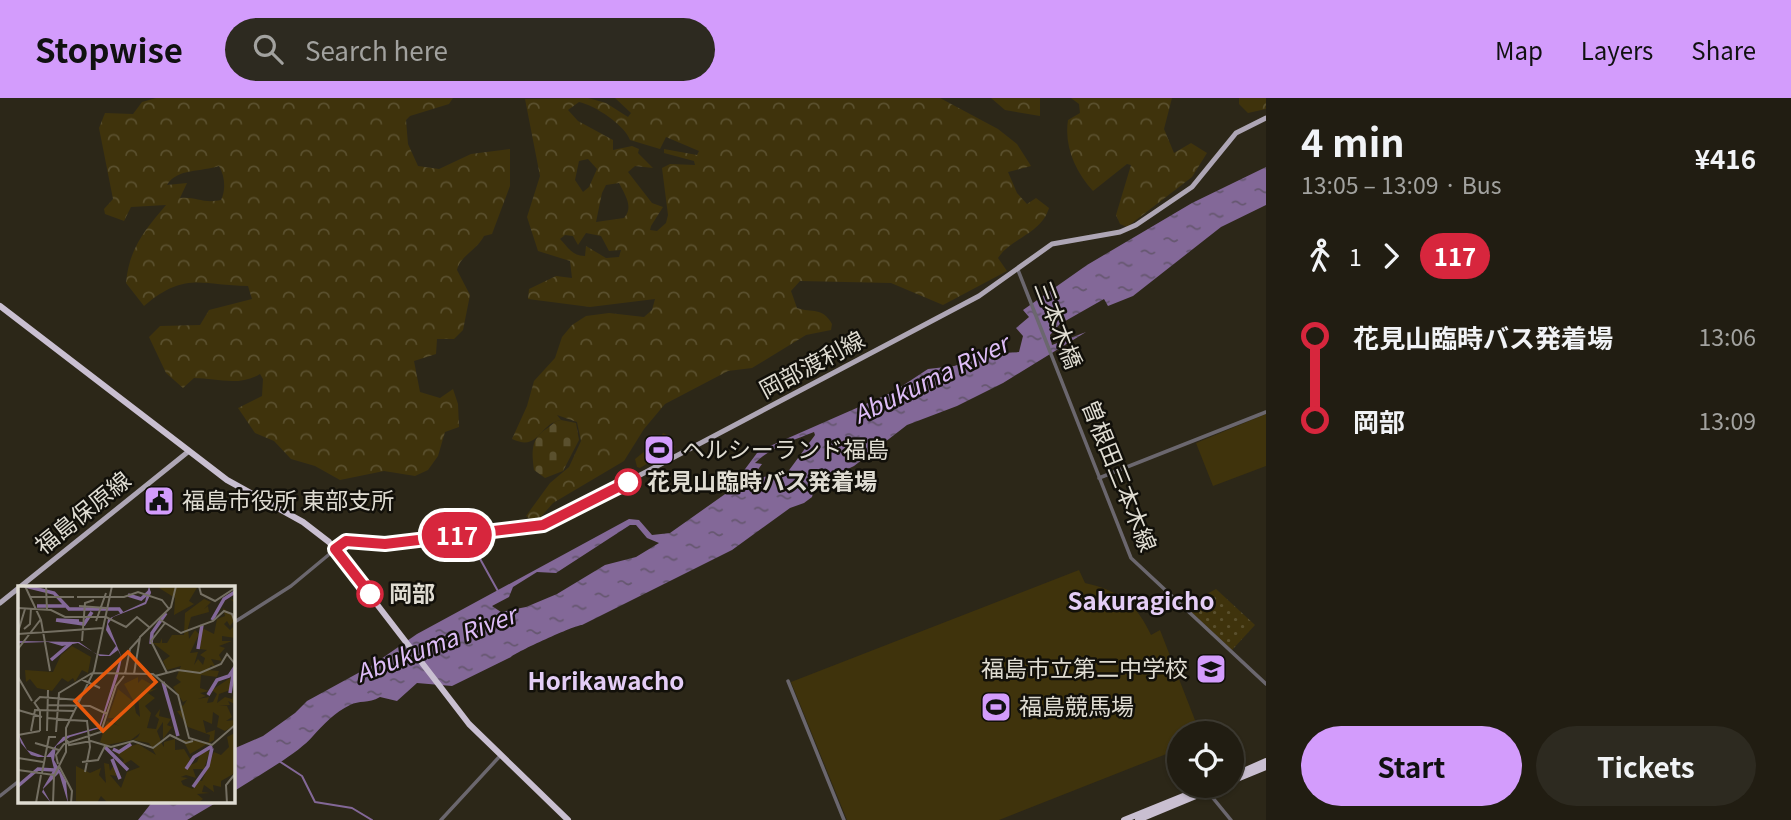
<!DOCTYPE html>
<html lang="en">
<head>
<meta charset="utf-8">
<style>
  body { margin:0; font-family:Georgia,"Noto Sans JP",serif; background:#2d2a20; color:#f1f3f6; height:100vh; display:flex; flex-direction:column; font-size:26px; white-space:nowrap }
  * { box-sizing:border-box; margin:0 }
  p { font-size:23px; color:#a2a29f }
  .icon { flex:none; width:38px; height:38px; fill:none; stroke:currentColor; stroke-width:2; stroke-linecap:round; stroke-linejoin:round }
  .map { position:relative; flex:1; overflow:hidden }
  .side { display:flex; flex-direction:column; background:#211d12; width:525px }
  .side>* { flex:none }
  .badge { padding:0 14px; border-radius:23px; font-size:24px; line-height:46px }
  .tools { position:absolute; left:1167px; top:623px; display:grid; gap:14px }
  .tools a { display:grid; place-items:center; width:77px; height:77px; border-radius:50%; background:#211d12; box-shadow:0 2px 5px #0004,0 0 0 2px #3e3b32; font-size:35px }
  .map>.badge { position:absolute; translate:-50% -50%; box-shadow:0 0 0 4px #fff }
  .legs { display:flex; align-items:center; gap:10px; height:77px; padding:0 35px; font-size:23px }
  .legs p { margin-inline-start:auto }
  .summary { display:flex; align-items:center; justify-content:space-between; height:119px; padding:0 35px }
  h1 { font-size:38px; font-weight:700; line-height:52px }
  .primary-button { display:flex; gap:14px; margin-top:auto; padding:14px 35px }
  .primary-button a { flex:1; height:80px; border-radius:42px; background:#d39cfc; color:#111; font-size:28px; font-weight:700; line-height:80px; text-align:center }
  .primary-button a+a { background:#2d2a20; color:#f1f3f6 }
  ul { padding:0 35px; list-style:none }
  li { display:flex; align-items:center; gap:24px; height:84px; font-size:26px }
  li i { display:grid; place-items:center; width:10px; height:100%; margin:0 9px; background:currentColor }
  li i::after { content:''; width:18px; height:18px; margin:-9px; border:5px solid; border-radius:50%; background:#211d12 }
  li p { margin-inline-start:auto }
  li:first-child i { background:linear-gradient(#0000 50%,currentColor 0) }
  li:last-child i { background:linear-gradient(currentColor 50%,#0000 0) }
  header { display:flex; align-items:center; gap:42px; box-sizing:border-box; height:98px; padding:0 35px; background:#d39cfc; color:#111 }
  header strong { font-size:33px }
  nav { display:flex; gap:38px; margin-inline-start:auto; font-size:24px }
  .search { width:490px; height:63px; background:#2d2a20; display:flex; align-items:center; gap:18px; box-sizing:border-box; padding:0 24px; border-radius:38px; color:#a2a29f; font-size:26px }
  main { display:flex; flex:1; min-height:0 }
  .map>svg:first-child { display:block }
</style>
</head>
<body>
<header>
<strong>Stopwise</strong>
<div class="search"><svg class="icon" aria-label="search" viewBox="0 0 24 24"><circle cx="10" cy="10" r="6"/><path d="M15 15l6 6"/></svg>Search here</div>
<nav><a>Map</a><a>Layers</a><a>Share</a></nav>
</header>
<main>
<div class="map">
<svg width="1266" height="722" viewBox="0 0 1266 722">
  <defs>
    <pattern id="grass-dots" width="8" height="8" patternUnits="userSpaceOnUse" patternTransform="scale(1.75)"><rect width="8" height="8" fill="#3f330c"/><path d="M2 2h.1M6 6h.1" fill="none" stroke="#5a502e" stroke-width="1.8" stroke-linecap="round"/></pattern>
    <pattern id="forest-crowns" width="20" height="18" patternUnits="userSpaceOnUse" patternTransform="scale(1.75)"><rect width="20" height="18" fill="#3f330c"/><path d="M2 6a3 3 0 1 1 6 0M12 15a3 3 0 1 1 6 0" fill="none" stroke="#5a502e"/></pattern>
    <pattern id="cemetery-stones" width="16" height="16" patternUnits="userSpaceOnUse" patternTransform="scale(1.75)"><rect width="16" height="16" fill="#3f330c"/><path d="M2 7V4a2 2 0 0 1 4 0v3zM10 15v-3a2 2 0 0 1 4 0v3z" fill="#5a502e"/></pattern>
    <pattern id="water-ripples" width="26" height="14" patternUnits="userSpaceOnUse" patternTransform="scale(1.75)"><rect width="26" height="14" fill="#836898"/><path d="M2 4q2-2 4 0t4 0M15 11q2-2 4 0t4 0" fill="none" stroke="#665770"/></pattern>
  </defs>
  <rect width="100%" height="100%" fill="#2c2718"/>
  <path fill="url(#grass-dots)" d="M1216,491l39,36 -23,25 -47,-44z"/>
  <path fill="url(#forest-crowns)" fill-rule="evenodd" d="M156,0h297l-4,6 -39,12 -4,4 2,24 10,22 21,3 32,-15 39,-5v37l-18,48 -8,2c-7,14 -24,20 -27,34l13,25 -7,35 -9,9h-17l-1,15 -22,7 6,31 20,6 13,-9 5,15 1,23 -14,5 -7,24 -10,14 -13,6 -31,-5 -44,9 -25,-14 -24,-7 -17,-18 -19,-8 -17,-25 24,-12 1,-17 -3,-5c-22,13 -44,4 -66,4l-11,10 -17,-15 -17,-36 11,-11 40,-1 9,-15 43,-11 -4,-13c-48,-1 -63,-15 -104,20l-18,-23c3,-34 18,-52 40,-78l-35,2 -7,14 -19,-7 -1,-5 9,-10 -14,-71 6,-15 28,1 9,-12zM219,68c6,10 7,24 2,34 -18,4 -26,-4 -41,-2l7,-15 -20,2c10,-17 35,-13 52,-19z
    M588,0l18,5 22,14 3,-4 -16,-15h325l58,31 19,15 14,22 -23,6 9,21 10,11 9,-6 13,10c-8,26 -38,30 -51,50l9,13 -64,34 -52,-22 -91,-2 -9,10 6,17c15,5 26,-1 35,16l-1,6 -25,5 -54,33 -24,3 -63,33 -21,25 -20,32 -71,42 -13,15 -8,3 -6,-5 24,-33 19,-16 12,-26 -4,-19 -20,-7 4,5c-23,4 -21,32 -49,19l15,-33 7,-25 21,-23 7,-21 10,-12 14,-9 23,-3 35,4 8,-7 3,-11 -65,8 -62,-8 1,-10 27,-13 16,2 -2,-17 -32,-10 -11,-34 13,-41 -15,-77zM579,4c15,3 46,23 51,38l30,9 6,-12 33,14 -2,4 -33,-6v4l30,8 1,4 -25,-1 -8,4 6,47 -2,8 -9,8 -7,-1 1,-4 12,-19 -11,-4 -24,-31 7,-6 18,2 -15,-15 1,-4 -7,-3 -19,4v-10l-35,-19 -10,-11zM588,61l9,10 -8,18 -6,5 -8,-12 4,-19zM619,85c6,12 15,24 5,35l-28,4 6,-29 4,-8zM586,135l15,3 8,15 12,-1 -2,7 -13,1 -20,-12 -1,10c-13,0 -17,-9 -25,-17l5,-4 8,1 5,9z
    M991,0h49v18l-35,-6z
    M1071,0h101l-8,31 10,24 17,-10 16,10 -15,24 -65,50 -7,-3 -4,-9 15,-50 -4,-1 -34,27c-18,-20 -29,-45 -25,-71l12,-7 -1,-9z
    M1239,0h27v11l-18,4 -9,-9z"/>
  <path fill="url(#cemetery-stones)" d="M561,322l15,3 3,17 -16,31 -18,7 -11,-8c-2,-18 -4,-30 12,-41 7,-4 7,-8 15,-9z"/>
  <path fill="#3f330c" d="M1266,316v52l-53,20 -17,-43z
    M663,335l6,3 6,11 -35,21 -3,-1 -2,-8 25,-20z
    M1079,472l6,13c33,7 52,21 66,52l9,-5 40,103h-20l-1,16 -180,71h-152l-56,-138z"/>
  <path fill="url(#water-ripples)" fill-rule="evenodd" d="M1266,69v38l-45,22 -88,69 -25,10 -4,-7 -44,25 -10,11 2,10 34,-13 -83,51 -46,23 -50,19 -53,41 -39,19 -3,12 -8,6 -14,5 -58,42 -150,75c-7,0 -66,27 -71,32l-59,29 -35,-3 -20,18 -17,-4c-12,7 -21,3 -30,8 -15,7 -27,20 -37,31 -15,18 -59,42 -80,56v-43l30,-13 32,-23 12,-12 64,-35 46,-32 212,-115 10,1 13,15 18,-2 58,-41 29,-39 13,-7 123,-54 35,-23 26,-3 39,-12 26,-2 4,-16 -7,-8 13,-11 -6,-7 64,-45 105,-62zM814,334l1,3 -28,38 -36,6 11,-15 -7,-1c16,-16 39,-23 59,-31zM630,427h6l11,13 12,5 -23,14 -31,8 -48,29 -31,13 -25,5 -9,-6 17,-9 4,-10 24,-15 19,1z
    M153,703h66l-32,19h-49z"/>
  <g fill="none" stroke-linecap="round" stroke-linejoin="round">
    <path stroke="#836898" stroke-width="2" d="M476,424l2,9
      M479,439v20l20,36
      M279,663l23,15 13,26 37,6 20,12"/>
    <path stroke="#6b676e" stroke-width="3.5" d="M1018,172l113,288 135,126
      M1099,380l167,-66
      M233,525l58,-37 41,-34
      M788,583l56,139
      M1208,694l23,28
      M0,698l19,-15
      M441,722l59,-64"/>
    <path stroke="#aea6b5" stroke-width="5" d="M332,454l16,-12 37,4 126,-14 42,-9 426,-225 73,-52 68,-12 16,-7 56,-38 44,-54 30,-15
      M0,505l189,-152"/>
    <path stroke="#c9bfd1" stroke-width="6" d="M0,208l227,174 76,42 26,20 140,182 99,96
      M343,468l17,22
      M1232,678l34,-15
      M1232,683l34,-14
      M1124,722l84,-34
      M1138,722l82,-34"/>
  </g>
  <g fill="none" stroke-linecap="round" stroke-linejoin="round">
    <g stroke="#fff" stroke-width="16">
      <path id="line-1" d="M370,496l-35,-45 11,-8 39,3 158,-19 85,-43"/>
    </g>
    <use href="#line-1" stroke="#d7263d" stroke-width="10"/>
  </g>
  <defs>
    <g id="stadium-square" transform="scale(1.575)"><rect x="-9" y="-9" width="18" height="18" rx="4" fill="#d39cfc" stroke="#12100a"/><path d="M0-5a6.5 5 0 1 0 0 10a6.5 5 0 1 0 0-10ZM-3.5-1.8h7v3.6h-7Z" fill="#111"/></g>
    <g id="civic-square" transform="scale(1.575)"><rect x="-9" y="-9" width="18" height="18" rx="4" fill="#d39cfc" stroke="#12100a"/><path d="M-.6-6.5H3V-4.5H.6V-3L4-1V1h2V6H-6V1h2V-1L-.6-3ZM-1.2 2.5V6h2.4V2.5Z" fill="#111"/></g>
    <g id="school-square" transform="scale(1.575)"><rect x="-9" y="-9" width="18" height="18" rx="4" fill="#d39cfc" stroke="#12100a"/><path d="M0-5L7-2L0 1L-7-2ZM-4 1L0 2.5L4 1V4Q0 6-4 4Z" fill="#111"/></g>
  </defs>
  <g fill-rule="evenodd">
    <use href="#stadium-square" x="659" y="352"/>
    <use href="#civic-square" x="159" y="403"/>
    <use href="#school-square" x="1211" y="571"/>
    <use href="#stadium-square" x="996" y="609"/>
  </g>
  <g fill="#fff" stroke="#d7263d" stroke-width="3.5">
    <circle cx="628" cy="384" r="12"/>
    <circle cx="370" cy="496" r="12"/>
  </g>
  <g text-anchor="middle" stroke-width="5" stroke-linejoin="round" paint-order="stroke">
    <g font-size="23" fill="#dfdcd2" stroke="#12100a">
      <text transform="translate(1058 227) rotate(69)" y="8">三本木橋</text>
      <text transform="translate(812 267) rotate(-28)" y="8">岡部渡利線</text>
      <text transform="translate(1119 378) rotate(68)" y="8">曽根田三本木線</text>
      <text transform="translate(83 415) rotate(-39)" y="8">福島保原線</text>
    </g>
    <g font-size="23" fill="#dfdcd2" stroke="#12100a" text-anchor="start">
      <text x="682" y="360">ヘルシーランド福島</text>
      <text x="182" y="411">福島市役所 東部支所</text>
      <text x="1188" y="579" text-anchor="end">福島市立第二中学校</text>
      <text x="1019" y="617">福島競馬場</text>
    </g>
    <g font-size="23" font-weight="bold" fill="#dfdcd2" stroke="#12100a" text-anchor="start">
      <text x="647" y="392">花見山臨時バス発着場</text>
      <text x="389" y="504">岡部</text>
    </g>
    <g font-size="24" font-style="italic" fill="#debdf8" stroke="#12100a">
      <text transform="translate(931 282) rotate(-26)" y="8">Abukuma River</text>
      <text transform="translate(436 547) rotate(-21)" y="8">Abukuma River</text>
    </g>
    <g font-size="24" font-weight="bold" fill="#e4cdf6" stroke="#12100a">
      <text x="1141" y="512">Sakuragicho</text>
      <text x="606" y="592">Horikawacho</text>
    </g>
  </g>
  <g transform="translate(18 488)">
    <rect width="217" height="217" fill="#2c2718"/>
    <path d="M138,0h42l-9,15 5,3 -20,11 1,-17zM186,13l7,3 -7,7 4,-3 1,6 -18,5 -3,11 1,11 6,-9 4,4 -9,19 8,-1 -4,13 4,-6 5,6 2,-7 -5,-3 7,-5 -7,-1 2,-21 12,6 3,-15 8,-3 -2,-8 10,8 2,-13 -5,-4 5,1v19l-5,7 -3,-5 -3,3 6,6 3,-3 2,11 -13,-2v5h10l-13,5 6,2 -6,7 3,6 -11,-2 5,9 -5,-3 -3,5 11,1 -2,6 -16,-2 -1,13 9,3 -9,2 6,3 -8,3 11,-2 -2,6 6,-1 4,-8 -5,-4 18,-12v12l-11,4 -2,9 8,-6 7,2 3,-11v16l-7,-3 2,4 -11,1h8l5,11 -6,4 9,-1v5l-10,6 -8,-4 2,-11 -6,-4 -1,12 -9,-4 3,13 9,-3 -1,10 -24,14 -7,-14 26,2 1,-7 -22,-8 -11,-16 6,-1 -5,-7 5,3 4,-6 -4,2 -10,-15 8,-5 -5,-4 5,-12 -14,4 -4,-9 7,-5 -17,-13h7l2,-5v5h5l5,-8h12l1,-22zM54,60l19,11 -3,16 -6,-3 -7,12 -2,-4 -5,4 -6,-4 -10,13 -15,-3 -7,-9 -4,3 -1,-12 28,2 8,-17zM120,91v6l4,-4 9,5 -1,6 8,-2 -10,5 7,5 -10,8 6,7 -4,15 9,1 3,-10 -4,-3 5,-7 -1,7 12,3 -4,6 5,2 -9,12v-17l-6,9 5,13 2,3v-5l11,-3v11l9,-1 6,10 -4,8 11,-5 4,-10 9,-1 -6,18h-11l3,9 -10,-3 -5,2 7,1 -7,3 2,4 10,4 5,-9 4,1 12,-29 7,3 8,-8 -2,-10 8,-4v40l-14,8v6l-8,-2 1,7 -10,-7 -2,7 8,1 -13,1 6,5 -5,4h-90l-7,-7 -4,7 -21,-2v-35l14,7 11,-5 -2,7 7,8 -2,-20 5,1 1,7 4,-6 3,11 -7,-1 11,13 6,-16 13,-5 -9,-7 -9,5 2,-5 -10,-9 24,-7 18,11 -7,-12 -16,-3 5,-3 2,-4 -9,7 -24,5 -7,-3 7,-21 12,5 -7,-4 6,-4h-10l10,-29 16,13 2,11 4,4 -2,-20 -5,3 -9,-16z" fill="#3f330c"/>
    <path d="M131,0l2,7 -5,11 -33,13 -5,7 14,34 -4,18 -18,52 -30,9 -14,9 -2,14 12,21 2,22 -9,-30 -16,16 8,14 -9,-11 1,-2v-2l11,-19 -3,-12h-13l-7,-2 -10,-12 -3,-10 9,17 19,7 17,-20 36,-10 22,-71 -3,-6 -8,6h-10l-22,-13 -16,3 -14,-4 -30,1v-2l61,1 17,12 13,1 7,-9 -10,-16 2,-11 37,-17z" fill="#836898"/>
    <path fill="none" stroke="#836898" stroke-width="3.5" d="M7,0l29,7 15,16h50l3,4M110,9l13,4 9,-8M19,20h28M38,34l28,4 8,-12M39,34l22,1M194,34l12,-21 11,-7M133,58l1,-11 14,-20M180,63l4,-24M33,74l20,-17M145,96l8,28M212,107l4,-24M190,109l9,-15 12,-4 6,-9M153,124l7,26M87,161l23,23M95,163l6,3 12,-8M94,173l8,20M168,183l8,-12 18,-11M0,200l20,-17 16,1M175,201l15,-21 4,-18"/>
    <path fill="none" stroke="#746f62" stroke-width="2" d="M7,0l16,34 9,51M28,0l1,24M181,0l2,8 14,7 20,-13M12,11h44M59,11h47l14,-5 24,8 7,9M61,20l27,2M0,22l33,2 14,7h41l20,10 11,-10 12,10M141,33l22,14 32,-12 11,-10 8,3 3,9M78,35l10,-28M147,37l-14,18 16,32M6,43l6,-5 1,-16M0,46l7,-23M0,48l85,-6M64,55l3,-38 9,-3M0,63l23,-30M75,87l60,1 25,21 11,43 23,7 23,-20M107,88l5,-25 10,-11M116,88l6,-37 31,-30 5,-21M137,90l23,-6 22,3 21,-9 6,-10 8,10M0,91l14,24M63,93l19,9M16,116l6,9v20M17,116l5,-5 39,3M30,119l42,1 17,8M0,124l24,7M29,132l22,2M52,134l17,1 3,26 -5,25M13,145l4,-21 39,1M29,145l1,-41M38,146l3,-39 33,-20M0,149l22,-4M49,154l2,5 22,-4 20,6 22,-6 20,7 17,-13 16,8 7,-2M17,157l24,7M0,172l25,4M64,176l16,-2 7,-14M40,178l-2,-9 8,-11 37,-12 15,-46 8,-10M41,180l13,25 -1,12M0,184l36,5M24,187l7,-36h7M18,217l5,-28M35,217l1,-27 12,-24v-24l28,-57 18,-85M209,217l-1,-18 9,-11"/>
    <path fill="#e8590c" fill-opacity="0.15" stroke="#e8590c" stroke-width="3.5" d="M110,66l28,30 -53,49 -28,-30z"/>
    <rect width="217" height="217" fill="none" stroke="#dfdcd2" stroke-width="3.5"/>
  </g>
</svg>
<div class="tools">
<a><svg class="icon" aria-label="locate" viewBox="0 0 24 24"><circle cx="12" cy="12" r="6"/><path d="M12 2v4M12 18v4M2 12h4M18 12h4"/></svg></a>
</div>
<b class="badge" style="left:457px;top:437px;background:#d7263d;color:#fff">117</b>
</div>
<section class="side">
<div class="summary"><div><h1>4 min</h1><p>13:05 – 13:09 · Bus</p></div><b>¥416</b></div>
<div class="legs"><svg class="icon" aria-label="walk" viewBox="0 0 24 24"><circle cx="13" cy="4" r="2"/><path d="M13 8l-2 6 4 7M11 14l-3 7M7 12l3-4h3l4 4"/></svg>1<svg class="icon" aria-label="forward" viewBox="0 0 24 24"><path d="M9 5l7 7-7 7"/></svg><b class="badge" style="background:#d7263d;color:#fff">117</b></div>
<ul>
<li><i style="color:#d7263d"></i><b>花見山臨時バス発着場</b><p>13:06</p></li>
<li><i style="color:#d7263d"></i><b>岡部</b><p>13:09</p></li>
</ul>
<div class="primary-button"><a>Start</a><a>Tickets</a></div>
</section>
</main>
</body>
</html>
